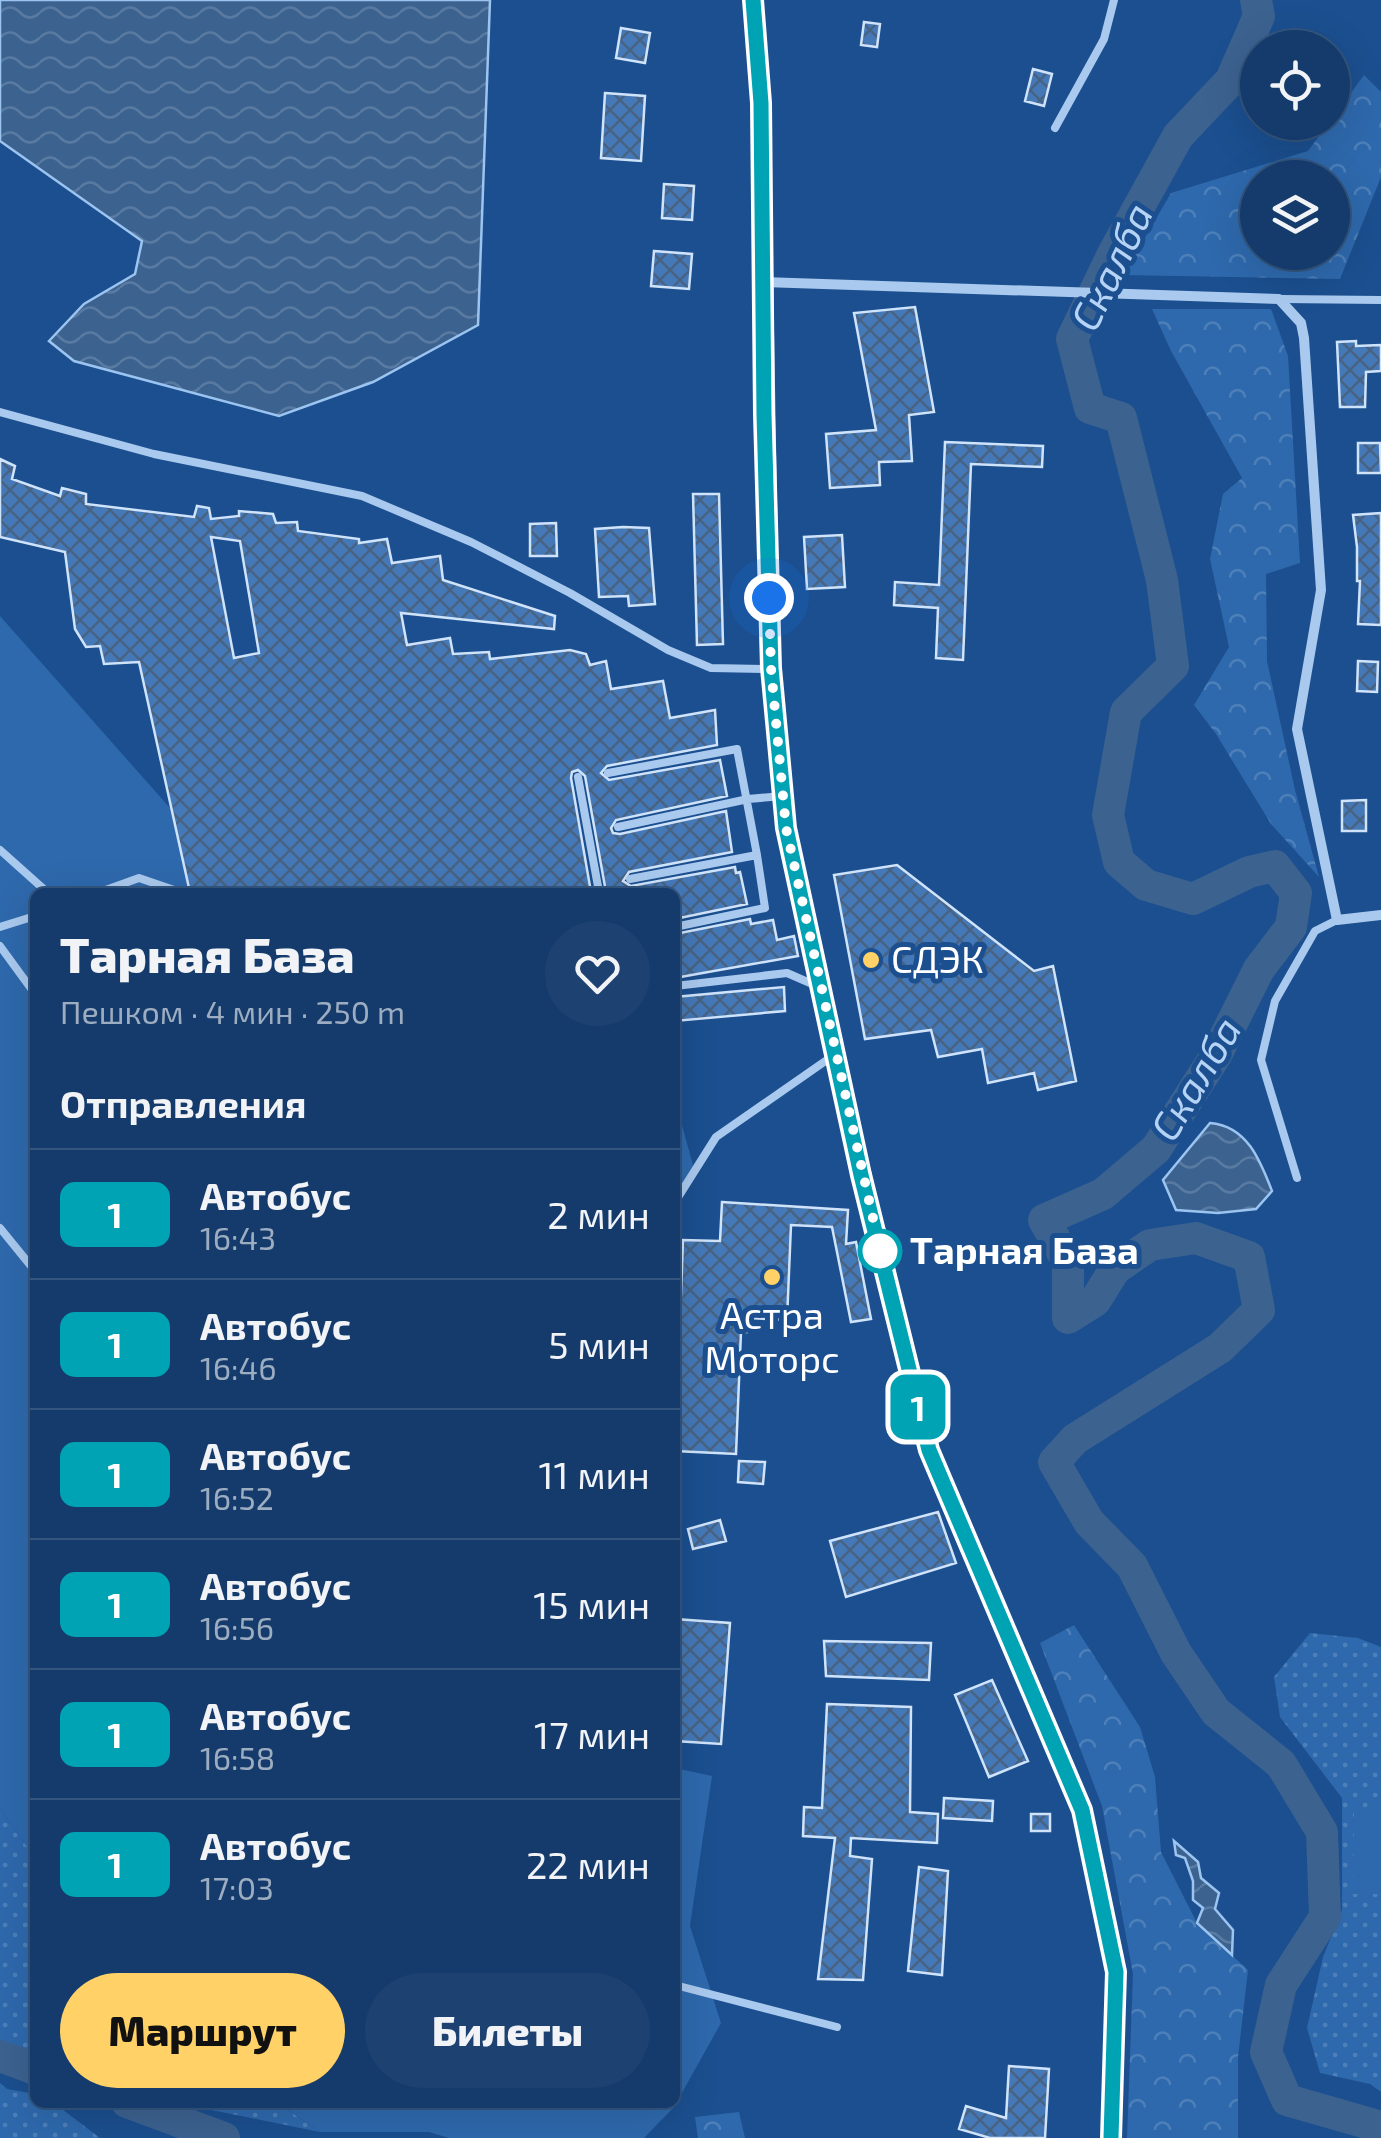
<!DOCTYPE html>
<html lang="ru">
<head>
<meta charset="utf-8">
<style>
  body { margin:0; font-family:"Exo 2",sans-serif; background:#1d4271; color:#f1f3f6; height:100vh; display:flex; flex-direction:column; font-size:38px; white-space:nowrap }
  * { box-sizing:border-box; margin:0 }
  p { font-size:32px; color:#9dadc1 }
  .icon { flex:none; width:55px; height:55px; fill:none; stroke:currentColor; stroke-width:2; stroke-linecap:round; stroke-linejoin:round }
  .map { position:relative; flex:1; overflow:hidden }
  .details { position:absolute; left:30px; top:888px; width:650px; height:1220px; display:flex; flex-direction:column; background:#143b6b; border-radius:15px; box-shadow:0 10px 40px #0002,0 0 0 2px #33557e }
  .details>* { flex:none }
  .badge { padding:0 20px; border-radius:15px; font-size:35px; line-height:65px }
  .controls { position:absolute; left:1240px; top:30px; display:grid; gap:20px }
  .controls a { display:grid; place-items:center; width:110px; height:110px; border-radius:50%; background:#143b6b; box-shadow:0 10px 40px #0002,0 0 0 2px #33557e; font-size:50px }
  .you { position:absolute; width:50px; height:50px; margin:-25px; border:8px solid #fff; border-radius:50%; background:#1a73e8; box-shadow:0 0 0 15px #1a73e833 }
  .map>.badge { position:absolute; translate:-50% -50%; box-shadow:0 0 0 5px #fff }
  h2 { padding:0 30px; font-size:38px; line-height:90px }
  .round { display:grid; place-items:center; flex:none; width:105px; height:105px; border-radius:52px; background:#1d4271 }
  .head { display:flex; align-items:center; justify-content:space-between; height:170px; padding:0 30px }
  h1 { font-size:48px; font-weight:800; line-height:75px }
  .cta { display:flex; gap:20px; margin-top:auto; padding:20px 30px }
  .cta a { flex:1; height:115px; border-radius:60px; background:#ffd166; color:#111; font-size:40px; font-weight:800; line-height:115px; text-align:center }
  .cta a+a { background:#1d4271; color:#f1f3f6 }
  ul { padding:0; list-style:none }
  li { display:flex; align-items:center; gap:30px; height:130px; padding:0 30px; border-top:2px solid #33557e }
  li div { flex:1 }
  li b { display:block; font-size:38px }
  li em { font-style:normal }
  li .badge { min-width:110px; font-weight:700; text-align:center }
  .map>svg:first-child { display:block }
</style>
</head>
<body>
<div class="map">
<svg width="1381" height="2138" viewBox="0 0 1381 2138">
  <defs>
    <pattern id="grass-dots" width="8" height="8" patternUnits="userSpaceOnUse" patternTransform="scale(2.5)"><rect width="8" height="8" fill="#2e69ad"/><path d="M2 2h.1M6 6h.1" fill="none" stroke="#4d80b9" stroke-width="1.8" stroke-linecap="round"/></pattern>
    <pattern id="forest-crowns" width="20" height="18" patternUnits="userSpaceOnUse" patternTransform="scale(2.5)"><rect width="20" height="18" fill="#2e69ad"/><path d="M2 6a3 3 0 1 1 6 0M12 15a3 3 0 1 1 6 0" fill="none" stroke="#4d80b9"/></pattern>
    <pattern id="water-waves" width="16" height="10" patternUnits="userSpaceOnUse" patternTransform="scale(2.5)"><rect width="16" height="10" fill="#3c6290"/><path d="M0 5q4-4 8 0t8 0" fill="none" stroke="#597aa1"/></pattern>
    <pattern id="building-cross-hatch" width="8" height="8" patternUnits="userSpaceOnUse" patternTransform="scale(2.5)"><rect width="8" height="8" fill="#4478b7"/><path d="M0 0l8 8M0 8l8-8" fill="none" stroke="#486282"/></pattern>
  </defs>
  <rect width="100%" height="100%" fill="#1b4f8f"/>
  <path fill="url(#grass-dots)" d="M1310,1633l48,5 23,9v445l-11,-8 -50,-11 -13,-45 16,-71 19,-47v-112l-62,-81 -6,-40z
    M0,1809l35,48v212l-35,-13z
    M0,2083l7,6 28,5v8l19,1 46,35h-100z
    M177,2103h101l42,29z"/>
  <path fill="url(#forest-crowns)" fill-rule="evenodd" d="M1364,75l17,17v85l-41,102 -217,-4 48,-82 137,-42 21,-28 3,-1 1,-4zM1258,178h74v74h-74z
    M1152,309h119l17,47 12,207 -34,11 1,87 28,129 24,87 -48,-53 -55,-90 -22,-29 35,-58 -19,-88 13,-65 19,-16 -71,-127z
    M1074,1625l66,102 15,50 6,75 36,71 51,47 -10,87v81h-111l6,-164 -31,-168 -62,-163z
    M739,2112l6,26h-47l-3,-21z"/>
  <path fill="#2e69ad" d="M0,616l170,192 19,80 11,4h-165v965l-35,-48z
    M675,1100l18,65 -18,31z
    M675,1768l37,8 -22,150 31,97 -47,84 -30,31h-195l-20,-6h-109l-42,-29 397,-1z
    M1354,1813h27v81h-28z"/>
  <path fill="url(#water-waves)" stroke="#9cc4f0" stroke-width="2.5" d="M0,0h490l-12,325 -105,57 -94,34 -205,-55 -25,-20 35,-37 51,-30 7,-33 -142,-100z
    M1210,1123c37,3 50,37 62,68l-16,18 -38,4 -42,-3 -13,-30z
    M1174,1841l24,21 3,16 18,15 -4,16 18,21 -1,25 -35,-32 6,-15 -10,-8v-19l-8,-23 -9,-3z"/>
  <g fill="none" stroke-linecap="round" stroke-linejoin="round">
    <path stroke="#3c6290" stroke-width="32" d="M1256,0l3,16 -28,64 -53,56 -65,118 -41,85 18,69 31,10 41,162 11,86 -47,46 -18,103 11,47 27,23 47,14 56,-27 26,-6 21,27 -5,34 -32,42 -43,86 -60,94 -53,45 -59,26 24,42v56l27,-17 20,-32 35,-24 46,-7 53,19 10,53 -39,38 -145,91 -21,23 35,60 43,44 44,87 40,59 65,52 41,68 3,85 -44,68 -15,67 21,48 94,27
      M0,2056l35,13
      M127,2102l97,36"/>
  </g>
  <path fill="url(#building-cross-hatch)" stroke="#cfe3fa" stroke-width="2.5" fill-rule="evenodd" d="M864,22l16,2 -3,23 -16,-2z
    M621,28l29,5 -5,30 -29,-5z
    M1033,69l19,5 -8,32 -19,-5z
    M605,93l40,3 -4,65 -40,-3z
    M664,184l30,2 -2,34 -30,-2z
    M654,251l38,3 -3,35 -38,-3z
    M915,307l19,105 -25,3 3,46 -33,1 1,23 -50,3 -4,-54 50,-4 -22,-117z
    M1356,341v5l25,-1v26l-15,1 -1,35h-25l-3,-65z
    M945,442l98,4 -1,21 -71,-3 -8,196 -27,-2 2,-50 -44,-3 1,-23 44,3z
    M1358,443h22l1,30h-23z
    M0,459l15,7 -3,13 48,17 2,-8 24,6v10l108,13 3,-11 12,2 2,11 28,-3v-5l34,3 3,9 21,-1 1,9 61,8v4l28,-4 5,24 48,-7 3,24 112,36 -1,13 -153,-16 6,32 43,-7 3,16 36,-2 1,7 80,-9 16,4 4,11 16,-4 5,28 52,-8 7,37 45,-8 2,35 -110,21 -6,7 8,7 111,-20 7,36 -111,24 -5,8 2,5 7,1 106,-23 6,41 -103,20 -6,9 8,5 104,-19 1,6 4,-1 7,32 -72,15v-27h-69l-21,-116 -7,-6 -6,2 -1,6 20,114h-353v-3l-49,-1 -50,-226 -35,2 -4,-18 -14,1 -11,-18 -10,-77 -65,-15zM211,537l29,4 19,112 -25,5z
    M693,494h26l4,150 -26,1z
    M1381,513v112l-23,-1 2,-43h-3v-34l-4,-32z
    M556,523l1,33h-27v-32z
    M623,527l26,1 6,76 -26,2 -1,-10 -29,1 -4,-68z
    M842,535l3,52 -38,2 -3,-52z
    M1358,661l20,1 -1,30 -20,-1z
    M1366,800v31h-24v-30z
    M897,865l137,106 19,-5 23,115 -38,9 -4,-17 -46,10 -6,-34 -44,8 -7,-27 -66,9 -31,-164z
    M750,919l1,5 22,-4 4,20 17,-4 4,20 -123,22v-44z
    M784,987l1,24 -110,10v-24z
    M722,1202l126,8 -2,34 10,-2 15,77 -20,3 -19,-95 -41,-2 -4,95 -39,-2 -1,14h-6l-5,122 -61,-3 8,-211 37,1z
    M739,1461l26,1 -2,22 -25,-2z
    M938,1512l18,51 -110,34 -16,-56z
    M720,1520l6,21 -33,8 -5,-20z
    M675,1619l55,4 -9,121 -46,-3z
    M824,1641l107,2 -2,37 -103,-4z
    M992,1680l36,81 -39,16 -34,-82z
    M827,1704l84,3 -1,105 28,2 -1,29 -86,-5 -1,18 22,3 -9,121 -45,-1 17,-141 -32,-2 1,-29 18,1z
    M944,1798l49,3 -1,20 -49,-3z
    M1031,1814h19v17h-19z
    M919,1867l29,4 -6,104 -34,-4z
    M1009,2066l40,3 -4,69h-55l-31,-9 7,-23 40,12z"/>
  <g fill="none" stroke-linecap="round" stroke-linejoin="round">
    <path stroke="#a9c9ee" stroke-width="8" d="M1055,128l49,-89 10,-39
      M1281,299l100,1
      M0,412l154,42 208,42 109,46 99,51 98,57 43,18 60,1
      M608,773l129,-24 20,106 -127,24
      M578,777l21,115
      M618,827l130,-28 35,-3
      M0,850l47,42
      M100,892l39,-14 41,14
      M0,927l35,-11
      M675,927l90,-19 -8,-53
      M0,946l35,48
      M675,986l112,-13 30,13
      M1297,1178l-36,-118 14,-59 40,-70 22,-11
      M675,1202l41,-65 118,-82
      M0,1228l35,43
      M675,1985l162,42"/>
    <path stroke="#a9c9ee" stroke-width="10" d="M763,282l516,17 22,24 3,15 17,252 -24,139 40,191 44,-5"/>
    <path stroke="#a9c9ee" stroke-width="18" d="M753,0l8,103 10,566 15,159 75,347 68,275 153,361 33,161 -4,166"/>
  </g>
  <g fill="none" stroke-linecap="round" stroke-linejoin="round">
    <g stroke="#fff" stroke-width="22">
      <path id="line" d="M753,0l8,103 3,311 7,254 15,160 75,347 68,275 153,360 34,162 -5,166"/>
    </g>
    <use href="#line" stroke="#00a3b4" stroke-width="15"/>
    <path stroke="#fff" stroke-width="10" stroke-dasharray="0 18" d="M769,598l2,70 15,160 97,435 -3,-12"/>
  </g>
  <g fill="#ffd166" stroke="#1b4f8f" stroke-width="4">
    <circle cx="871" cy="960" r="10"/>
    <circle cx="772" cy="1277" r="10"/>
  </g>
  <circle fill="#fff" stroke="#00a3b4" stroke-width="5" cx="880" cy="1251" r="20"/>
  <g text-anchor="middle" stroke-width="10" stroke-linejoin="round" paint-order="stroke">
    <g font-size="38" fill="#fff" stroke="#1b4f8f" text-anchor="start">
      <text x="891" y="973">СДЭК</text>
      <text x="772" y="1329" text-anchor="middle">Астра<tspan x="772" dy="44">Моторс</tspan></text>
    </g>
    <g font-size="38" font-weight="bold" fill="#fff" stroke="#1b4f8f" text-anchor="start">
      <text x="910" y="1264">Тарная База</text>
    </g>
    <g font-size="40" font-style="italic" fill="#b5d3f5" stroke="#1b4f8f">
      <text transform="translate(1112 267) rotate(-64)" y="14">Скалба</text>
      <text transform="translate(1196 1079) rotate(-59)" y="14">Скалба</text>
    </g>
  </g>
</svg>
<div class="controls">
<a><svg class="icon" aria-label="locate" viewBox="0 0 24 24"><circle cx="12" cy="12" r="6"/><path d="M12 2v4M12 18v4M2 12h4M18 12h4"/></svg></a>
<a><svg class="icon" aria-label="layers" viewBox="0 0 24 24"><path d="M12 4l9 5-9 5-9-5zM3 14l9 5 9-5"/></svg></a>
</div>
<div class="you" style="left:769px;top:598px"></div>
<b class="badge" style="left:918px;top:1407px;background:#00a3b4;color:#fff">1</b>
<section class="details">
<div class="head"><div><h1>Тарная База</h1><p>Пешком · 4 мин · 250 m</p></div><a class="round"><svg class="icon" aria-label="heart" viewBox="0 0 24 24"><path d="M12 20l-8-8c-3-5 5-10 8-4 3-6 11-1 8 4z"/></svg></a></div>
<h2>Отправления</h2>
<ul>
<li><span class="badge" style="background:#00a3b4;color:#fff">1</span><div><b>Автобус</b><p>16:43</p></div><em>2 мин</em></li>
<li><span class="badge" style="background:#00a3b4;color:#fff">1</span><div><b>Автобус</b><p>16:46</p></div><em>5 мин</em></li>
<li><span class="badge" style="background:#00a3b4;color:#fff">1</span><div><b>Автобус</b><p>16:52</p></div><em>11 мин</em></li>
<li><span class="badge" style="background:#00a3b4;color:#fff">1</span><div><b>Автобус</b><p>16:56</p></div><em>15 мин</em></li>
<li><span class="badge" style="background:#00a3b4;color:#fff">1</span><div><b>Автобус</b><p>16:58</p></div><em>17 мин</em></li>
<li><span class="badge" style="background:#00a3b4;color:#fff">1</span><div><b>Автобус</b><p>17:03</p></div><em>22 мин</em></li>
</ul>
<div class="cta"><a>Маршрут</a><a>Билеты</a></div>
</section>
</div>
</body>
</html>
